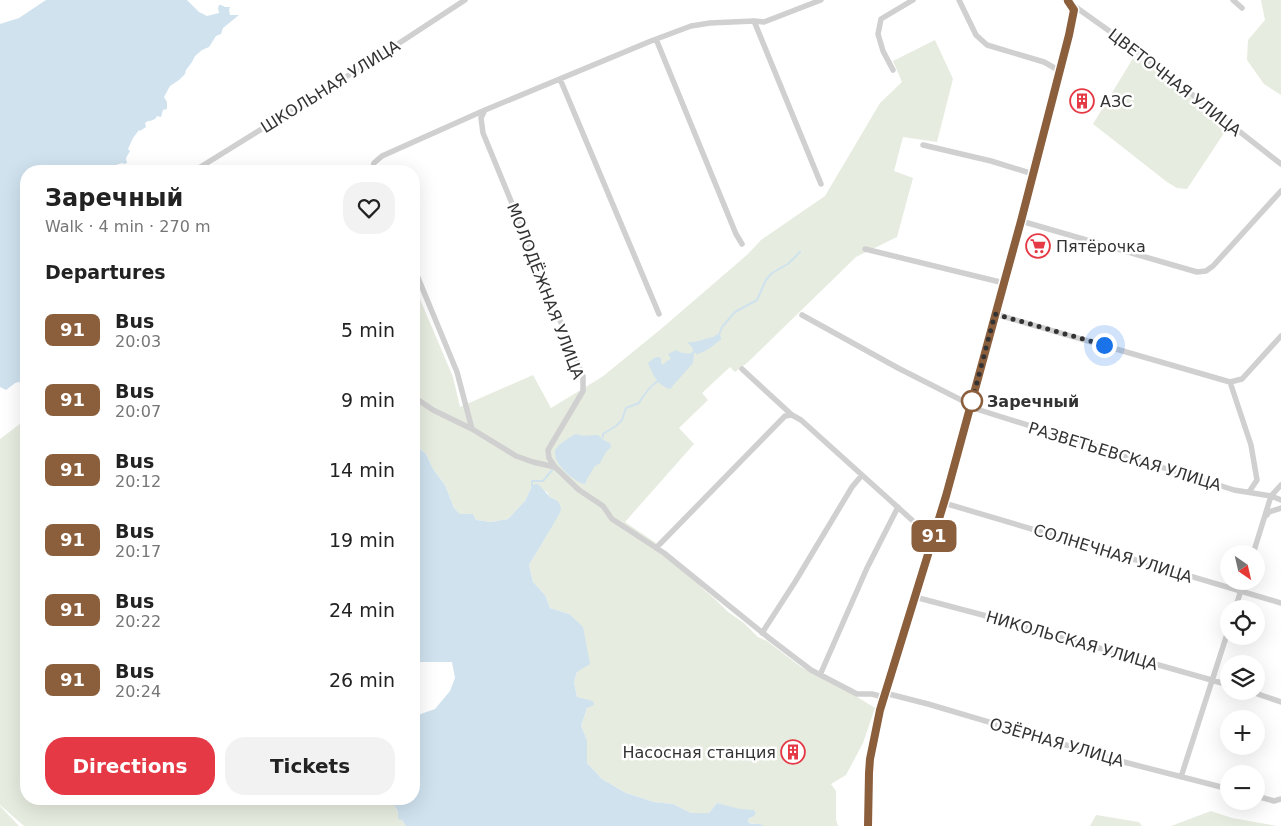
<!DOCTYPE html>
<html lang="en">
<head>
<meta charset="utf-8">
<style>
  body { margin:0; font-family:"DejaVu Sans",sans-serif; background:#f2f2f2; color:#222; height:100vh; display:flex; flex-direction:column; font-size:19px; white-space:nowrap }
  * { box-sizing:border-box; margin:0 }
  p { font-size:16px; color:#767676 }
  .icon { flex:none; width:28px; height:28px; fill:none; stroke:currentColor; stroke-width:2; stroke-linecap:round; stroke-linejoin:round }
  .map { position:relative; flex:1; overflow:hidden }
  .drawer { position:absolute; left:20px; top:165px; width:400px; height:640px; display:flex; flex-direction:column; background:#fff; border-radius:20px; box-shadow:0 5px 20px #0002 }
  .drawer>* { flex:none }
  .badge { padding:0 10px; border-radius:8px; font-size:18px; line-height:32px }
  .needle { width:32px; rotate:146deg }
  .controls { position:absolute; left:1220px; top:545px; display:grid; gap:10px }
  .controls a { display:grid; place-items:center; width:45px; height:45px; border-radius:50%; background:#fff; box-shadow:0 5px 20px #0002; font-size:25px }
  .you { position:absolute; width:25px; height:25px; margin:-12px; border:4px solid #fff; border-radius:50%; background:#1a73e8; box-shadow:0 0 0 8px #1a73e833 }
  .map>.badge { position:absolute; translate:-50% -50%; box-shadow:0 0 0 2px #fff }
  h2 { padding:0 25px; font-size:19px; line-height:45px }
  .round { display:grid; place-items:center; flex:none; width:52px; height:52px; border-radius:20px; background:#f2f2f2 }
  .overview { display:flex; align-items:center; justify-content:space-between; height:85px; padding:0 25px }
  h1 { font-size:24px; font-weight:600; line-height:38px }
  .cta { display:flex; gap:10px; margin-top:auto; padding:10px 25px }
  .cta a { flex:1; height:58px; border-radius:20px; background:#e63946; color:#fff; font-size:20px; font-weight:600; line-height:58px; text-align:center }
  .cta a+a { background:#f2f2f2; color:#222 }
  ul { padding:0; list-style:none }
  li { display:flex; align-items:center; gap:15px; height:70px; padding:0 25px }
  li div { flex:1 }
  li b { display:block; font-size:19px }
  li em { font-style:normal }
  li .badge { min-width:55px; font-weight:700; text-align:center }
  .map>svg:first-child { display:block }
</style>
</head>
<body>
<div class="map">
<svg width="1281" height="826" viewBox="0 0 1281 826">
  <rect width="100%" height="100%" fill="#fff"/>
  <path fill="#e6ecdf" d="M1261,0h20v95l-17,-11 -17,-24 1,-20 17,-20z
    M935,40l18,39 -16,63 -34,-5 -9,34 19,7 -16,59 -41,20 -109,106 -12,9 -5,-5 -28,26 6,7 -29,28 15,16 -69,78 31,21 -3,5 42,30 6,9 14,12 13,13 16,11 14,14 9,4 34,26 53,28 21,13 -12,35 -17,32 -15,9 5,7v28l2,7h-74c-6,-3 -10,-1 -16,-4v-3l6,-3 2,-3 -2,-3h-14l-23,-7 -8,10h-18l-18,-9 -19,-2 -28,-9 -24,-14 -15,-16v-23l-6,-14 6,-18 -10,-11 -3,-15 3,-10 -8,-58 -19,-6 -5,-13 -12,-13 -4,-17 28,-48 3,-4 -2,-12 -8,-4 -3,-5 -15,-6 -7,15 -17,18 -17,3 -15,-2 -3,-6h-13l-6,-6 -9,-23 -12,-16 -7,-15 -12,-10v-159l39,92 7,30 73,-32 18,33 51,-31 59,-48 87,-75 13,-14 64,-44 55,-93 22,-21 -9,-21z
    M1135,55l4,1 89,71 -41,62 -10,-1 -10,-6 -74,-58z
    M25,420l1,379h360l9,5 3,10 8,12h-382l-24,-21v-366z
    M0,806l19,20h-19z
    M1211,811l21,7 45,8h-106z
    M1096,815l43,7 3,4h-52z"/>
  <path fill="#cfe2ee" d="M46,0h141l12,12 8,4 12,-3 -1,-5 1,-3h2l4,2h5l-1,3 1,5h9l-16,13 -2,6 -5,2 -7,11 -7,3 -7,6 -3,6 -6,8 -1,4 -6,6 -9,6 -6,11 3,5v7l-4,1 -2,7 -4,-1 -2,3 -5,2h-2l-3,2 1,4 -6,4 -1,-1 -6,8 -5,11 2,2 -4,7 1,5 -3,1 -2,-1 -6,2 1,5h-5l-3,1h-83v212c-11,-3 -11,1 -20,7l-6,-3v-363l19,-6z
    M717,334l4,3v3c-5,2 -6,5 -10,7 -4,4 -10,5 -14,8l-1,-2h-2l-1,10 -23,26c-13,-4 -17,-14 -22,-26l6,-5 4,-1 3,1v5l2,2 4,-4 4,-2 -3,-5 8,-4c4,3 10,4 16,3l1,-3 -1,-3 -5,-5c12,1 17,-4 27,-5z
    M576,434c7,3 15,1 22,1l7,6 5,2 1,4 -5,5 -6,11 -5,3 -8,13 -2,5c-9,-1 -27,-17 -29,-26 -1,-2 -1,-5 -1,-8 6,-8 12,-11 21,-16z
    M414,444l12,10 7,15 12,16 9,23 6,6h13l3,6 15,2 17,-3 17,-18 7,-15 3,-2h3l12,13 8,4 3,7 -1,5 -3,5 -28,47 4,17 12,13 5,13 19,6 14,13 7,37 -13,8 -3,10 3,15 16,4 1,4 -7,3 -6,18 6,14v23l15,16 24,14 28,9 19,2 18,9h18l8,-10 23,6 14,1 2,3 -2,3 -6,3v3c6,4 10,0 16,4h-358l-4,-6 -4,-1c1,-10 -3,-15 -12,-20h28v-80l4,-4 17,-6 15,-18 5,-13 -3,-16h-38z"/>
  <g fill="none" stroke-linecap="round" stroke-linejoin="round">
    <path stroke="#cfe2ee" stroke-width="2" d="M719,335l3,-8 13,-15 22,-12 9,-20 6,-7 16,-9 12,-12
      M603,437v-3l13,-8 6,-6 4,-12 13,-5c5,-9 10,-16 19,-22
      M532,486v-5h11l10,-12"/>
    <path stroke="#d0d0d0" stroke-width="5.5" d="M959,0l17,35 11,10 57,17 16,9
      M1233,0l9,8
      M1070,3l59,42 152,119
      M754,21l67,163
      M656,39l80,195 6,10
      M893,70l-10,-19 -5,-17 3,-15 32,-19
      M560,79l99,235
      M485,110l-4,8 2,15 100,243v15l-35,59 1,8 6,9
      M923,145l68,16 42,13
      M194,171l184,-114 87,-57
      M372,171l2,-8 8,-7 103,-46 166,-69 40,-15 19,-3 44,-2 10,1 57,-22
      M1021,221l176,51 9,-1 7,-5 68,-75
      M865,249l139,34
      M414,268l43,104 15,57 44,27 17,6 22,5 24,23 24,16 9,13 52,34 105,85 42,32 46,24h15l11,3
      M995,314l235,68 12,-3 39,-43
      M802,315l96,53 73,37
      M742,369l50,46 9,5 132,119
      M1230,382l21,63 6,35 -8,12
      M414,397l19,13 39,19
      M970,407l264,83 37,6 10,4
      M944,503l337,100
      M1267,515l2,-3 12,-4
      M656,548l129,-132 7,-1
      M1253,554l18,-58 10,-11
      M915,597l79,21 235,67
      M1235,609l9,-28
      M762,633l33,-51 57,-95 10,-12
      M820,675l47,-107 31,-61
      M1249,691l32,11
      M885,693l43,11 192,57 109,28
      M1181,777l48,-149
      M1256,796l18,5 7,-2"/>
    <path stroke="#d0d0d0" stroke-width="7" d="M868,826c0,-14 -1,-29 0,-43 2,-25 7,-49 12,-73l66,-214 58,-213 17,-62 48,-186 5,-24 -8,-11"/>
  </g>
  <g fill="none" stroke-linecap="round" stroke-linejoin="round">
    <g stroke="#fff" stroke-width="11">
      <path id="line" d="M868,826l1,-53 1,-14 10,-49 66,-214 58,-213 17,-62 48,-186 5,-25 -6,-9"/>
    </g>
    <use href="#line" stroke="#8b5e3c" stroke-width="8"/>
    <path stroke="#333" stroke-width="5" stroke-dasharray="0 9" d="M972,401l-1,4 24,-91 109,31"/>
  </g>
  <defs>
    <g id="building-ring" transform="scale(1.25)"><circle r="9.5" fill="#fff" stroke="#e63946" stroke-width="1.5"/><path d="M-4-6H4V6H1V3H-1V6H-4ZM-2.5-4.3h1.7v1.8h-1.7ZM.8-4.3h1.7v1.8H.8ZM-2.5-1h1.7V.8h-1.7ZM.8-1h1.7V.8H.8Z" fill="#e63946"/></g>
    <g id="supermarket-ring" transform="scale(1.25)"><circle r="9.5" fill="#fff" stroke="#e63946" stroke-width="1.5"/><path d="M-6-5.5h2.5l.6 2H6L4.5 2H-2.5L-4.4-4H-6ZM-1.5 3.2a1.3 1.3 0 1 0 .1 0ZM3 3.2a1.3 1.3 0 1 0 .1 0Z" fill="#e63946"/></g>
  </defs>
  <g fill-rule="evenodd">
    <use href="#building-ring" x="1082" y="101"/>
    <use href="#supermarket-ring" x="1038" y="246"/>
    <use href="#building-ring" x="793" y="752"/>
  </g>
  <circle fill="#fff" stroke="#8b5e3c" stroke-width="2.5" cx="972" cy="401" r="10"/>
  <g text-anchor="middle" stroke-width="5" stroke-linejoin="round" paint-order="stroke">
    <g font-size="16" fill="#333" stroke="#fff">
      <text transform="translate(1175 82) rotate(38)" y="6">ЦВЕТОЧНАЯ УЛИЦА</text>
      <text transform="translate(330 86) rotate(-32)" y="6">ШКОЛЬНАЯ УЛИЦА</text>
      <text transform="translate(546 291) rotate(69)" y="6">МОЛОДЁЖНАЯ УЛИЦА</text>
      <text transform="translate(1125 456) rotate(17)" y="6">РАЗВЕТЬЕВСКАЯ УЛИЦА</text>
      <text transform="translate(1113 553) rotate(17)" y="6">СОЛНЕЧНАЯ УЛИЦА</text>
      <text transform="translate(1072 640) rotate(16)" y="6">НИКОЛЬСКАЯ УЛИЦА</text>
      <text transform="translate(1057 742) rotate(16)" y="6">ОЗЁРНАЯ УЛИЦА</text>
    </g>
    <g font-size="16" fill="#333" stroke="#fff" text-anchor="start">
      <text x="1100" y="107">АЗС</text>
      <text x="1056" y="252">Пятёрочка</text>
      <text x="776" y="758" text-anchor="end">Насосная станция</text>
    </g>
    <g font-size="16" font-weight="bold" fill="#333" stroke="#fff" text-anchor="start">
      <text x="987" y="407">Заречный</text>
    </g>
  </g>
</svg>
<div class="controls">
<a><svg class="needle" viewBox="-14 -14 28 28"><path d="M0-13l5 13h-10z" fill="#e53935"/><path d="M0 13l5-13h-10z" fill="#767676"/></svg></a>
<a><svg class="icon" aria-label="locate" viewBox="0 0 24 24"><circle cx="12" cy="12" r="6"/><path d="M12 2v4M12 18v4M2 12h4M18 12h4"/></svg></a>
<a><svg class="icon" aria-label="layers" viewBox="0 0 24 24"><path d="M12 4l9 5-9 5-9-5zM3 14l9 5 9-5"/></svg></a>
<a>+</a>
<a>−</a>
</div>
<div class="you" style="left:1104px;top:345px"></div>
<b class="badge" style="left:934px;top:536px;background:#8b5e3c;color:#fff">91</b>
<section class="drawer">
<div class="overview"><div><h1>Заречный</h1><p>Walk · 4 min · 270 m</p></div><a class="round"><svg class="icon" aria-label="heart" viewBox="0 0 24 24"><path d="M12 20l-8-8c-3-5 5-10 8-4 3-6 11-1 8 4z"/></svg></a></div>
<h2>Departures</h2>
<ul>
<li><span class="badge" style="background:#8b5e3c;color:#fff">91</span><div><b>Bus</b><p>20:03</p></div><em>5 min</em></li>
<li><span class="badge" style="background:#8b5e3c;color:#fff">91</span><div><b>Bus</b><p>20:07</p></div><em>9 min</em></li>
<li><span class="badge" style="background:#8b5e3c;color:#fff">91</span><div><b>Bus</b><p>20:12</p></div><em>14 min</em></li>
<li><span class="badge" style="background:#8b5e3c;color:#fff">91</span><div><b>Bus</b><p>20:17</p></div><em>19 min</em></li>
<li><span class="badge" style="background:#8b5e3c;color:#fff">91</span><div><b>Bus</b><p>20:22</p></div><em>24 min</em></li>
<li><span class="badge" style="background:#8b5e3c;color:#fff">91</span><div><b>Bus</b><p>20:24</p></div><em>26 min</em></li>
</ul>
<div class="cta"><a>Directions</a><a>Tickets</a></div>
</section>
</div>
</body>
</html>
